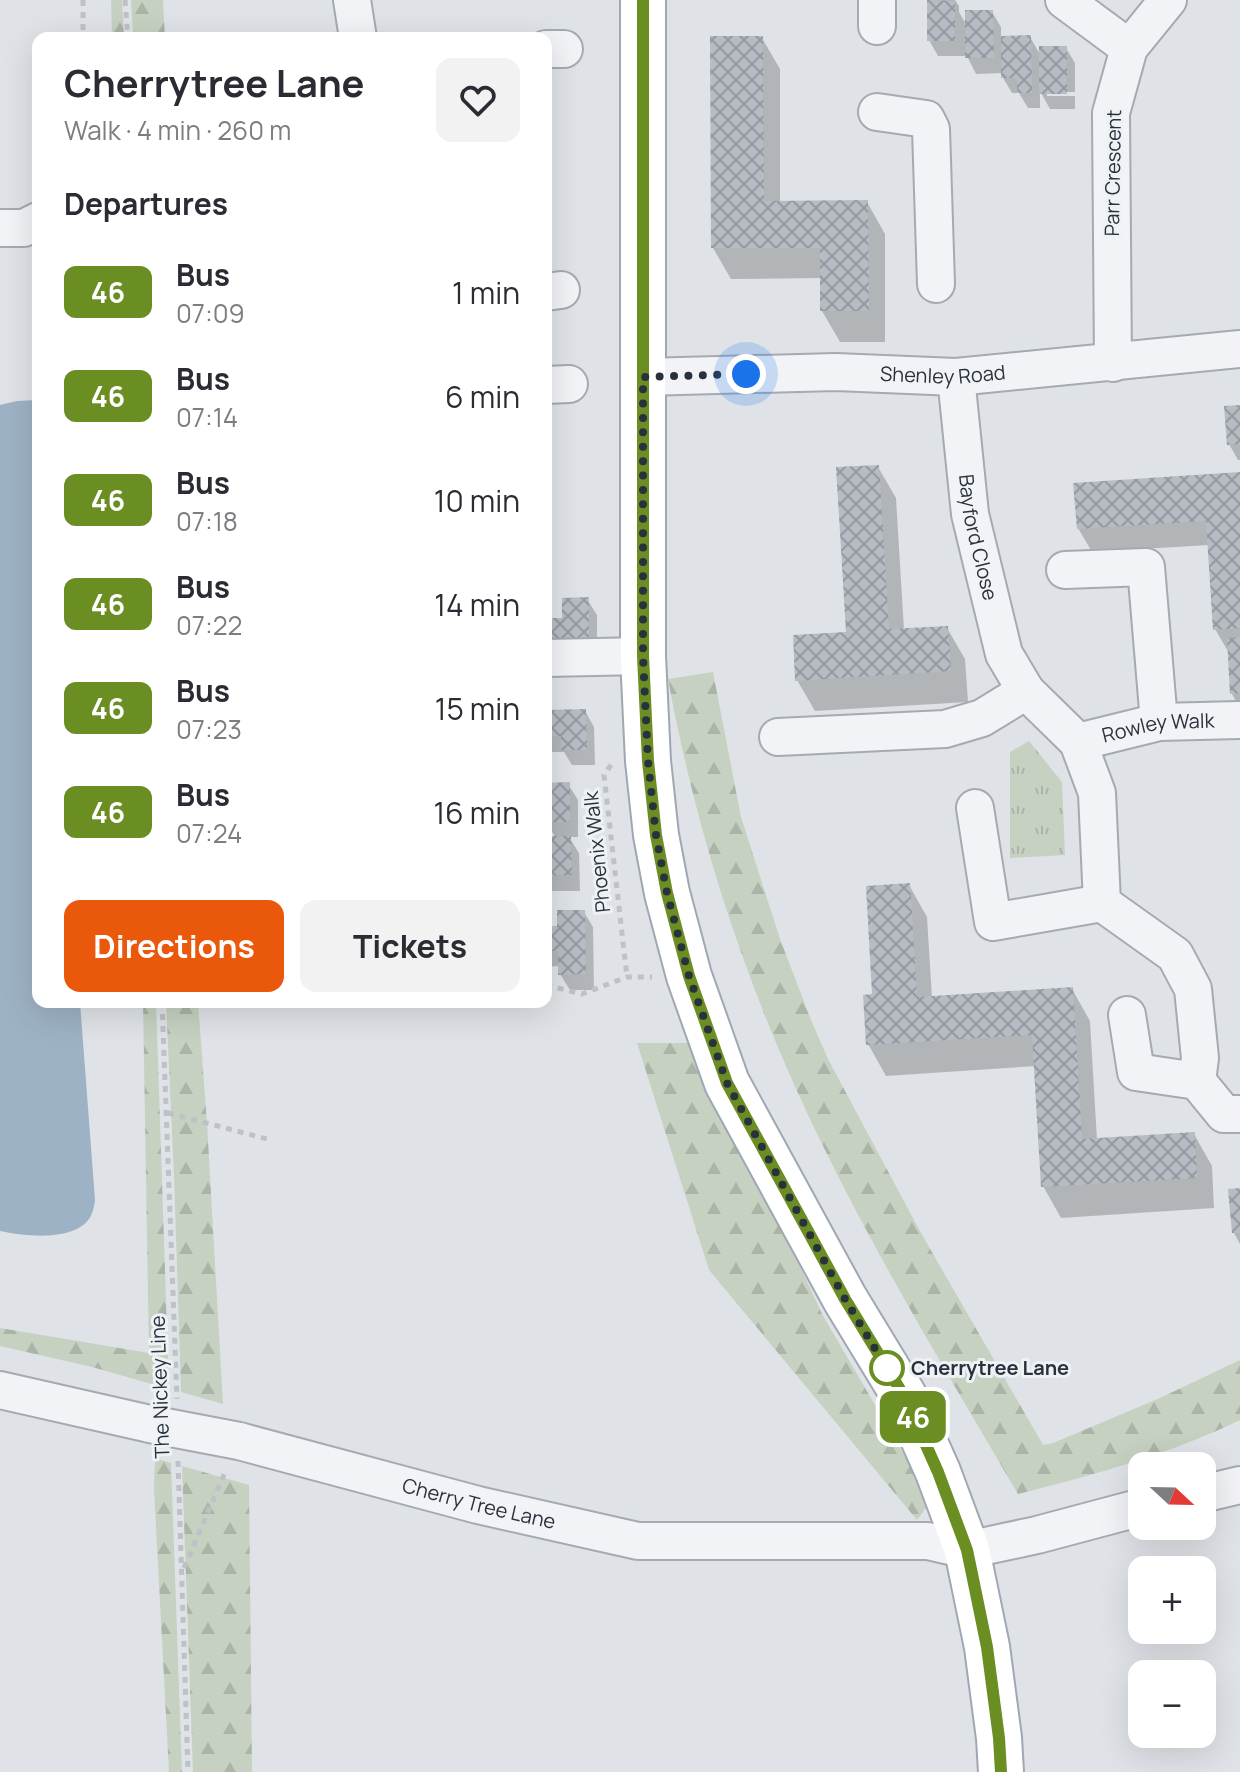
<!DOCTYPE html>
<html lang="en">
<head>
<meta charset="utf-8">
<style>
  body { margin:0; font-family:Manrope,sans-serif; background:#f2f2f3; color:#2b2b33; height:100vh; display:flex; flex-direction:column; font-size:30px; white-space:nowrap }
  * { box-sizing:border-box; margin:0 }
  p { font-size:26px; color:#7c7c81 }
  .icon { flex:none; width:44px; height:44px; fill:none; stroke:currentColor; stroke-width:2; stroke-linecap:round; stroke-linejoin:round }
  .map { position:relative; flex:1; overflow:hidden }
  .sheet { position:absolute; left:32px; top:32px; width:520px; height:976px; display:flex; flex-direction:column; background:#fff; border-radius:16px; box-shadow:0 8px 32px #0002 }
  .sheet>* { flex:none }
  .badge { padding:0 16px; border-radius:12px; font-size:28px; line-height:52px }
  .needle { width:52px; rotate:112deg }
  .tools { position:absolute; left:1128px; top:1452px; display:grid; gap:16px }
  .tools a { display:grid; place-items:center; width:88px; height:88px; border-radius:16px; background:#fff; box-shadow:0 8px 32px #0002; font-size:40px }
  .you { position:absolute; width:40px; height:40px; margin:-20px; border:6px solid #fff; border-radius:50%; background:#1a73e8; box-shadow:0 0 0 12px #1a73e833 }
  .map>.badge { position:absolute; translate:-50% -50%; box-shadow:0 0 0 4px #fff }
  h2 { padding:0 32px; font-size:30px; line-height:72px }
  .round { display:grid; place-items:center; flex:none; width:84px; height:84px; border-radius:16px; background:#f2f2f3 }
  .summary { display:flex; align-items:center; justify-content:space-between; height:136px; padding:0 32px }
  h1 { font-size:38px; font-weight:700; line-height:60px }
  .cta { display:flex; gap:16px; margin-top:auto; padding:16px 32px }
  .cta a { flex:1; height:92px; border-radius:16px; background:#ea580c; color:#fff; font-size:32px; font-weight:700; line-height:92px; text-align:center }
  .cta a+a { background:#f2f2f3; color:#2b2b33 }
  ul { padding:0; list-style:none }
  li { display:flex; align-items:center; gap:24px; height:104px; padding:0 32px }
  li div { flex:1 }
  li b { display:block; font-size:30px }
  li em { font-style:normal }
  li .badge { min-width:88px; font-weight:700; text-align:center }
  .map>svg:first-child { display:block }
</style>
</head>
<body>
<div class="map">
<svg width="1240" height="1772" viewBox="0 0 1240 1772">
  <defs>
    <pattern id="grass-tufts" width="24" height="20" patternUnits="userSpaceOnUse" patternTransform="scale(2)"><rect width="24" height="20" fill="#c6d1c1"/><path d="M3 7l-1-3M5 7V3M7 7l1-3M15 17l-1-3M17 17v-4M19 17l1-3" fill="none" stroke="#aab4a7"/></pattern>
    <pattern id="forest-firs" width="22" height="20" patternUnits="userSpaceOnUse" patternTransform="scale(2)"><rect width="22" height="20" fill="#c6d1c1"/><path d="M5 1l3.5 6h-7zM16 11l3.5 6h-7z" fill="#aab4a7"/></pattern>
    <pattern id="building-cross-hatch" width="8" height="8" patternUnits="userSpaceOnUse" patternTransform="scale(2)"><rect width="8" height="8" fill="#b7bcc4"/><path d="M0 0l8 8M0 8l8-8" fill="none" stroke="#9599a0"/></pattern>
  </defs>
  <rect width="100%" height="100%" fill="#dfe3e7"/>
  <path fill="url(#grass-tufts)" d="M1029,741l33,41 3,73 -55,3v-106z"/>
  <path fill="url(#forest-firs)" d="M111,0h11l2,38h-12z
    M131,0h32l2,38h-32z
    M713,672l28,145 39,122 31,81 17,39 93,174 122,212 10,-2 107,-45 80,-38v60c-70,34 -146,55 -222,74 -66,-113 -135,-226 -193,-344 -74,-149 -127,-307 -157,-471z
    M143,1002h13l13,387 -77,-22 -92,-21v-18l149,25z
    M166,1002h32l9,121 16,281 -42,-12 -7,-217z
    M637,1043h60l125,271 109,187 -14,19 -208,-250z
    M155,1458l16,5 11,309h-13l-15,-283z
    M182,1466l67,19 3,287h-59z"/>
  <path fill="#9db2c5" d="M38,400v602h42l15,198c-1,7 -2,13 -6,19 -17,23 -65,17 -89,12v-826l17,-4z"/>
  <path fill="#0003" d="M929,0h26l4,6v6l8,14 25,-14 9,15v11l29,-1 11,19 25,-8 9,15v29h-28v4h28v13h-25l-10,-18v17h-12l-9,-15h-7l-9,-15v-5l-27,1 -9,-18h-29l-9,-16z
    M762,38l18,31v134l87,-1 18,32v108h-45l-18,-31v-33l-91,1 -18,-31z
    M1240,407v53h-2l-9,-16z
    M878,467l18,31 8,132 43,-2 18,31 3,43 -153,9 -18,-31 51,-46z
    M1240,474v227h-4l-4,-7 -3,-41 -14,-24 -6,-84 -117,7 -14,-24z
    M587,599l10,16v38l-51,-12v-21h18z
    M585,711l9,16 1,38h-23l-8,-13h-13l-5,-8v-32z
    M568,784l10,16v37h-9l10,16 1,38h-34v-36l10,-17 -10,-16v-37z
    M909,885l18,32 5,81 140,-9 18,32 7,119 97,-6 18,32 2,42 -153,10 -18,-32 -7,-120 -150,10 -18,-32 6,-48z
    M584,912l9,15 1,63h-24l-10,-16v-8l-14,1v-39l13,-1z
    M1240,1190v54l-6,-11z"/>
  <path fill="url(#building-cross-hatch)" d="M927,0l28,1v40h-28z
    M965,10h28l1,48h-29z
    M1031,35l1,58h-15v-15h-16v-42z
    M710,36h53l1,165 104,-1 1,111h-49v-63h-109z
    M1039,46h28v48h-28z
    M1240,405v39l-13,1 -3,-39z
    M879,465l10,164 59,-3 3,45 -156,10 -2,-46 53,-3 -10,-165z
    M1240,472v156l-27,2 -7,-109 -129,8 -4,-46z
    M589,597v41l-43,1v-21h16v-20z
    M1240,637v56l-10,1 -3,-56z
    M586,709l1,41h-26v-14l-15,1v-27z
    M570,782v40h-24v-39z
    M546,836h25l1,39 -26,1z
    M910,883l7,114 156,-10 9,152 113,-7 2,46 -156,9 -9,-152 -166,10 -3,-50 9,-1 -6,-108z
    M557,910h28l1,64 -28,1v-24h-12v-25h11z
    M1240,1188v45h-8l-4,-44z"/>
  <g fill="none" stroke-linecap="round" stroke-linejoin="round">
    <g stroke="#a5aab1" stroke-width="40">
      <g id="minor">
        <path d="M352,0l6,38"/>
        <path d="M1064,0l65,48"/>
        <path d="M877,26v-26"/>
        <path d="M546,49h18"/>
        <path d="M877,112l49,7 5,10 5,155"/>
        <path d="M0,228h24l14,-7"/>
        <path d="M546,292l15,-2"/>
        <path d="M1113,363l-2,-250 18,-65 39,-48"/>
        <path id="s1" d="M643,377l193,-5 120,5 284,-28"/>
        <path id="s2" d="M956,377l14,137 34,140 22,37 52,51 19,51 5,110 73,52 18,34 7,69 -3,23"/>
        <path d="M546,385l23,-1"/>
        <path d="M1065,570l81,-3 13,155"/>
        <path d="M546,658l97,-2"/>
        <path d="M778,737l167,-8 37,-11 44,-27"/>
        <path id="s3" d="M1078,742l81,-20 81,-2"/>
        <path d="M975,808l18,114 109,-19"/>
        <path d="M1127,1015l9,57 61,9 27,33h16"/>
        <path d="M0,1390l150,34"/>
        <path id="s4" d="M239,1441l239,64 160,36h290l39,9 70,-15 105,-28"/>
        <path d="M1202,1494l38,-9"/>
      </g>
    </g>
    <g stroke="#9fa8b2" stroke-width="48">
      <path id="major" d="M643,0v656l5,105 8,74 11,58 22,83 38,107 118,216 59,97 34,76 29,78 20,97 12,91 2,34"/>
    </g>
    <path stroke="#bec1c6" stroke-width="5" stroke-dasharray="6 6" stroke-linecap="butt" d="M83,0v38
      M125,0l3,38
      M611,765l-7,10 23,202
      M546,985l36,9 45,-17h25
      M162,1002l15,397
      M168,1113l103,27
      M178,1461l10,311
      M184,1568l42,-98"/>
    <use href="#minor" stroke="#f2f3f6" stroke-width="36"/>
    <use href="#major" stroke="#fff" stroke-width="44"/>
    <g stroke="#a5aab1" stroke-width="40" stroke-linecap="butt">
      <path id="minor-bridge" d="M150,1424l89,17"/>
    </g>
    <use href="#minor-bridge" stroke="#f2f3f6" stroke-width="36"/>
  </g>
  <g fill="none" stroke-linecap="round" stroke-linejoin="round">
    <g stroke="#fff" stroke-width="18">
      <path id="line" d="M643,0v656l5,105 8,74 11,58 22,83 38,107 118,216 59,97 34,76 29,78 5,24 15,73 12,91 2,34"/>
    </g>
    <use href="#line" stroke="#6b8e23" stroke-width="12"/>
    <path stroke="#29313d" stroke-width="8" stroke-dasharray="0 14.4" d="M746,374l-103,3v279l5,105 8,74 11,58 22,83 38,107 118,216 44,73 -2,-4"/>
  </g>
  <circle fill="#fff" stroke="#6b8e23" stroke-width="4" cx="887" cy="1368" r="16"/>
  <g text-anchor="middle" stroke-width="6" stroke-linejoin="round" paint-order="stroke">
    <g font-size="20" fill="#29313d" stroke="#eff2f5">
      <text transform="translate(1113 173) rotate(-89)" y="7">Parr Crescent</text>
      <text dy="7" stroke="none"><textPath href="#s1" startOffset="300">Shenley Road</textPath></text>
      <text dy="7" stroke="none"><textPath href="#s2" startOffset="162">Bayford Close</textPath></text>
      <text dy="7" stroke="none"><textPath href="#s3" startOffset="82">Rowley Walk</textPath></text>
      <text transform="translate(597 852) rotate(-96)" y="7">Phoenix Walk</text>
      <text transform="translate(160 1387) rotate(-92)" y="7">The Nickey Line</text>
      <text dy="7" stroke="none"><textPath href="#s4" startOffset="248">Cherry Tree Lane</textPath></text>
    </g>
    <g font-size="20" font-weight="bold" fill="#29313d" stroke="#eff2f5" text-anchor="start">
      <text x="911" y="1375">Cherrytree Lane</text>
    </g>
  </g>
</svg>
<div class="tools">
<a><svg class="needle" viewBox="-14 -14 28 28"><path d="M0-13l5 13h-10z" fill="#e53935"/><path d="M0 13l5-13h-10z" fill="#7c7c81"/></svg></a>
<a>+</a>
<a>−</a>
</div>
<div class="you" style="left:746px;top:374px"></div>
<b class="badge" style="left:913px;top:1417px;background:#6b8e23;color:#fff">46</b>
<section class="sheet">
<div class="summary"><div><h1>Cherrytree Lane</h1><p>Walk · 4 min · 260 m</p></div><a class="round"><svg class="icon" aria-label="heart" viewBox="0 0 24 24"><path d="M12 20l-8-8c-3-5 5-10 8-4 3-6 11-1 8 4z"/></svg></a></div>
<h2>Departures</h2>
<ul>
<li><span class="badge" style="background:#6b8e23;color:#fff">46</span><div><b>Bus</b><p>07:09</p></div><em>1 min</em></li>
<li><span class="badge" style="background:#6b8e23;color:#fff">46</span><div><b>Bus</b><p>07:14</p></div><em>6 min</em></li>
<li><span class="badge" style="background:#6b8e23;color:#fff">46</span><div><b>Bus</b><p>07:18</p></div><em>10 min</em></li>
<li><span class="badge" style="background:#6b8e23;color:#fff">46</span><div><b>Bus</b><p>07:22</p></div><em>14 min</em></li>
<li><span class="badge" style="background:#6b8e23;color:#fff">46</span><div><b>Bus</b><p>07:23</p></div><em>15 min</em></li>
<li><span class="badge" style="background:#6b8e23;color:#fff">46</span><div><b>Bus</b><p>07:24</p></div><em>16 min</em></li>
</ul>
<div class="cta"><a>Directions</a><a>Tickets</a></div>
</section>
</div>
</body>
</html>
